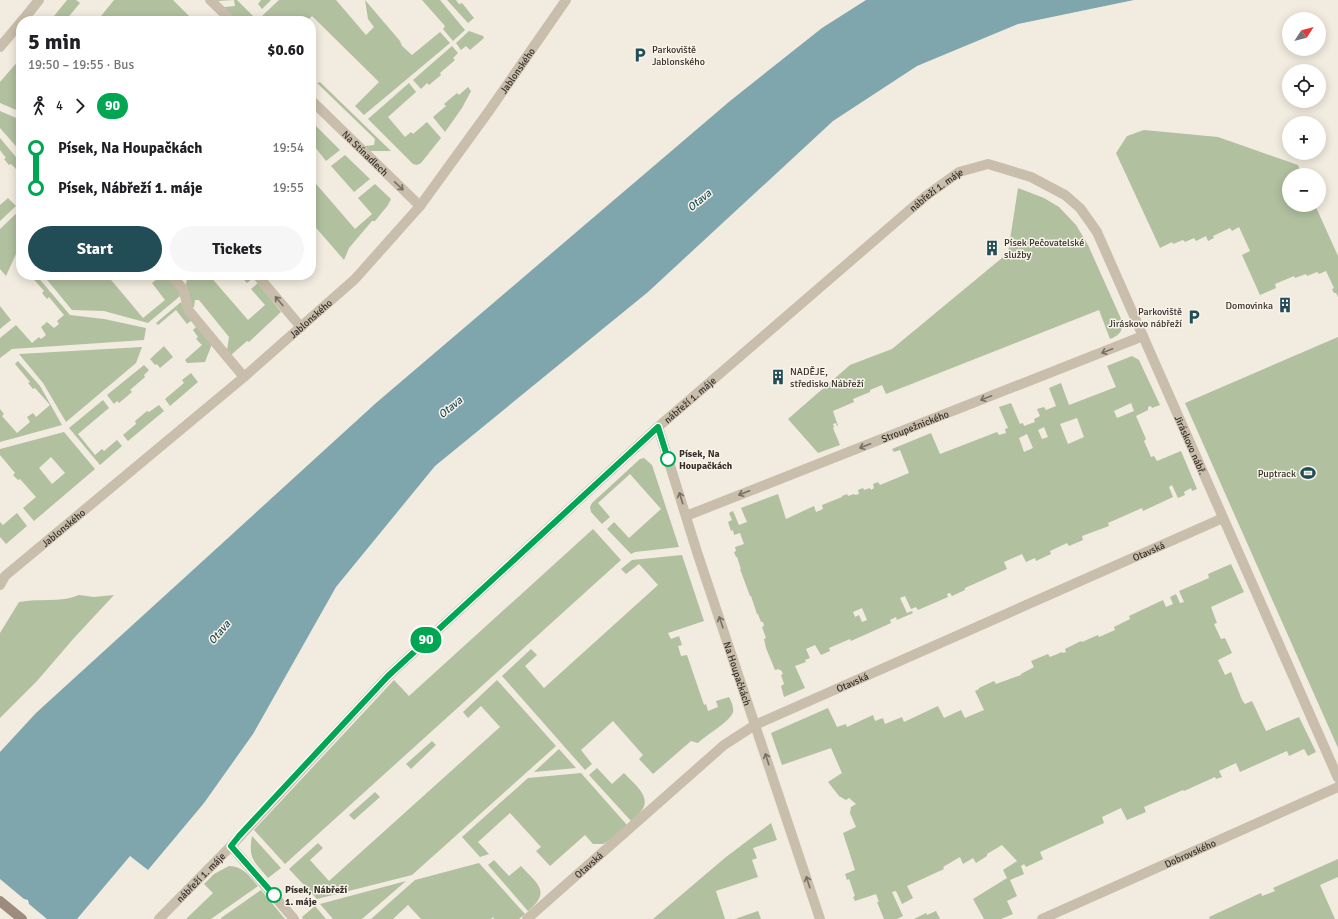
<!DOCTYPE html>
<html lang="en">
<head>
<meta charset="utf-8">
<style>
  body { margin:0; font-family:Signika,sans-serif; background:#f6f6f6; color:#202124; height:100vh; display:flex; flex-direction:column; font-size:15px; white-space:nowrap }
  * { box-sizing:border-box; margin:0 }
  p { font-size:13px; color:#757577 }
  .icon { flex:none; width:22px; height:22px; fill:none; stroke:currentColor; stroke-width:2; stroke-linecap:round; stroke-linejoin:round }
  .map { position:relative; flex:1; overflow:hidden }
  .details { position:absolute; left:16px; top:16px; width:300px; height:264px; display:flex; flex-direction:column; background:#fff; border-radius:16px; box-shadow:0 2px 10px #0003 }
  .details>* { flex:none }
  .badge { padding:0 8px; border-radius:13px; font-size:14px; line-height:26px }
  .needle { width:26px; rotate:54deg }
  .buttons { position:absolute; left:1282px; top:12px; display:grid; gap:8px }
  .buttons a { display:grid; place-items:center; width:44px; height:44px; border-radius:50%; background:#fff; box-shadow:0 2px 10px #0003; font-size:20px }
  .map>.badge { position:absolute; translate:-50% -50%; box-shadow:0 0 0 2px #fff }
  .legs { display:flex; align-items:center; gap:6px; height:44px; padding:0 12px; font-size:13px }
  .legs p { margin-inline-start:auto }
  .head { display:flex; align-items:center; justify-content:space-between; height:68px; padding:0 12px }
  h1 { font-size:22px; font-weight:700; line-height:30px }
  .cta { display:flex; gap:8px; margin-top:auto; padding:8px 12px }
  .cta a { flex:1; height:46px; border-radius:24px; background:#224d57; color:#fff; font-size:16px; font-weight:700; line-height:46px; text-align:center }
  .cta a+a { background:#f6f6f6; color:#202124 }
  ul { padding:0 12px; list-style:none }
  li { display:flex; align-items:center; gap:14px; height:40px; font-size:15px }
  li i { display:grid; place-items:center; width:6px; height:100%; margin:0 5px; background:currentColor }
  li i::after { content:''; width:10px; height:10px; margin:-5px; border:3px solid; border-radius:50%; background:#fff }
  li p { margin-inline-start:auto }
  li:first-child i { background:linear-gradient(#0000 50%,currentColor 0) }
  li:last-child i { background:linear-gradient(currentColor 50%,#0000 0) }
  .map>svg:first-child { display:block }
</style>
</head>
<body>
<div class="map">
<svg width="1338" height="919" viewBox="0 0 1338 919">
  <rect width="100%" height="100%" fill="#f2ebdf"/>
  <path fill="#b1c09f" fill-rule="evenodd" d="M67,0h9l4,3 -15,18h-15z
    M114,0h59l21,21h-97z
    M216,0h21l16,16 -6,5h-10l-13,-13 1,-1 10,-1 -1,-6 -17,1z
    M261,0h10l-9,9 -4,-5z
    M279,0h57l30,35 8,-8 -6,-8 -3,-19 35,41 2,5 10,9 28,-23 10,11 -86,72 -9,-9 24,-24 -67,-66 -5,5h-40l-5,-5z
    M422,0h18l25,30 -12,11 -10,-12 2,-3z
    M447,0h9l3,4 3,-1 12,15 -6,5z
    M469,31l14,5 1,2 -14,12 -4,-4 -5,4 -5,-7z
    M452,46l6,7 -5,5 2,2 -15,13 1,2 -12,10 -2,-2 -6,6 -8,-9z
    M19,60l2,1v51l-21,-9v-21z
    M320,82l71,69h-21l-5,-5 9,-1 1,-6 -58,-56z
    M409,83l7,9 -28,25 17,20 6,-5 2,2 14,-12 14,16 -20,25 -4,2 -4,-1 -45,-45z
    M468,87l3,4 -9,17 -17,24 -12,-15 13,-11 -2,-2 13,-11 2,2z
    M0,111l21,9v32l-21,-24z
    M315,125l25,25 -14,11 -15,-19v-14z
    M1144,130l74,7 80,28 4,10h-13v30h26l23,51v41l-2,-4h-2l-2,-4 2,-1 -8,-17 -7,3 -2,-2 -10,4 -1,-2 -11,4 -1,-2 -19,8 1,4 -16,7 -18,-40 8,-4 -11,-24 -7,4 -2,-3 -17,8 1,2 -6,3 -2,-5 -10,5 -2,-3 -9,4 -2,-2 -10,4 -1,-2 -12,6 -44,-95 11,-17z
    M0,138l21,25v11l-10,-10 -2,1 -5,-6 2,-1 -6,-8z
    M345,155l25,24 -16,13 -23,-26z
    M311,178l44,51 17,-15 -14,-16 17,-14 16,15 -3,6 -13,16h-3l-23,27 -5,12 -33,-38z
    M1018,188l26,10 15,9 17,18 12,20 34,76c2,10 -4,15 -12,18l-11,-29 -213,84 -4,-9 -12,5v2l-17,7 1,3 -21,9 5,15h-1l-1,-3 -3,1 1,3 -1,1 7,17 -22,8 -30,-34 62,-54 42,-16 116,-96z
    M8,198l8,8 -16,15v-16z
    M21,209v34l-15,33 -6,-7v-40z
    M30,275h6l34,40 34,4 42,9 -2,12 -132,9 -12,9v-20l16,-13 16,18 7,-6 2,2 5,-4 -5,-8 6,-5 7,6 5,-4 -2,-3 7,-6 -15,-18 -2,2 -5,-6 2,-2z
    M43,275h64l36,43 22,-18 -13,-17 10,-8h5l11,12 2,9 -32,27 -44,-12 -32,-1z
    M188,275h21l39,45 17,-15 -14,-16 7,-6 23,29 -32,30 -2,-1 -16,14 -4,-5 2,-13 -30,-37h-4l-1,7h-2l-6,-23z
    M240,275h10l3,3 -6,5z
    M181,302l5,11 6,7 -5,4 -11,-14 -18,15 -2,-2z
    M0,306l11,14 -11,9z
    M197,326l15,18 -7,18 -18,1 -2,-3 17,-15 -6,-6 2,-2 -5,-7z
    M1338,337v411l-153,-345z
    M164,346l9,11 -13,11 -3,-4 -2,1 -5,-6z
    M142,347l-6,16 -70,59 -23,-39 -24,-29z
    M1132,356l7,4 21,45 -8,3 -1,-2 -3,1v3l-12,6 10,23 -2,2 7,16 3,-1 3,5 24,-10 16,38 -5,2 -1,-3 -7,4 1,3 -7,3 -6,-13 -3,2 4,10 -30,14 -1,-3 -34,15 1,3 -27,10 1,4 -14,6 -2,-3 -17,8 1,3 -15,7 -1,-3 -9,4 -4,-8 -18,8 3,7 -42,19v2l-13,6 -2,-3 -3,1 1,3 -30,13 -2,-3 -5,2 -6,-13 -5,2 7,15 5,-2 1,2 -16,7 -1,-3 -6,3 1,3 -40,18 -1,-2 -21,9 1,3 -9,4 -6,-10 -9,4 4,9 -5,2 1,2 -11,4 10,22 -21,9 -3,-11 3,-2 -3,-9 2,-1 -2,-4h-2v-1l-4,1 -9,-22 -2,-9 2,-1 -4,-11 2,-1 -1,-4h-2l-3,-8h-1l-6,-18h-1l-10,-27h1l-4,-12h-1l-2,-5 2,-1 -1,-4 9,-3 -4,-11 -6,2 -1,-5 -2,1 -3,-9 4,-2 -3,-7 4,-2 6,14 8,-3 -6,-14 37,-14 8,25 28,-13 2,6 7,-3 -1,-4 20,-8v-1l5,-2 1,2 6,-2 1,1 4,-1 -1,-4 5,-2 1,2 6,-2 1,2 3,-2 -1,-4 5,-2 2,3 29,-12 -9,-23 -6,2 -2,-3 39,-16 9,21 57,-22 2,3 7,-2 -1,-4 3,-1 -9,-21 12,-4 9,21 3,-1 1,3 11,-4 -1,-3 6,-3 -3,-7 7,-2 2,3 10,-4 -7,-18 12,-5 8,22 47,-18 -9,-21zM1131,403l3,8 -17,7 -3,-7zM1077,418l7,19 -16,7 -8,-20zM1044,427l4,10 -6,2 -4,-9zM1027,434l6,14 -9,4 -5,-14zM862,608l5,12 -5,2 -3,-7 -4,2 -2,-5z
    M18,361l22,25 22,39 -62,17v-33l4,5 -2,2 15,17 13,-11 -3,-5 6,-4 3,4 14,-12 -15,-17 -2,1 -5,-6 2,-1 -15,-18z
    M144,365l5,5 -5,5 1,2 -15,13 2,2 -13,11 -2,-2 -3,3 -7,-9z
    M191,373l7,9 -28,24 -5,-7 19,-16 -2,-3z
    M103,400l6,8 -31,26 17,21 7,-6 2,2 13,-11 5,6 -22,19 -31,-37z
    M159,405l5,6 -36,30 -5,-6 13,-11 -1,-3 12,-10 2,1z
    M64,432l31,37 -61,52 -11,-13 13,-11 -16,-18 -2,1 -5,-5 2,-2 -15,-18v-6zM51,457l14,16 -13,11 -13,-16z
    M644,458l8,7 27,82 -44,5 -4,2 -24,-25 7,-7 15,16 32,-29 -31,-35 -32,29 12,14 -8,7 -11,-12 -1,-5 2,-4 48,-44z
    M17,513l10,13 -21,18 -6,-7v-15l3,3z
    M593,529l28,31 -336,304 -31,-34 140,-150 15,16z
    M682,555l22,66 -36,12 3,6 8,-3 3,9 -4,1 3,10 6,-1 17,50 2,-1 2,7 10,-4 -2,-6 13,-4c2,4 5,10 4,15 -2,9 -27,23 -35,31l-7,-2 -38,33 -14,-15 4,-4 -30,-34 -32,29 11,14 -7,6 -83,-94 29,-27 6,6 -12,11 19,22 114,-103 -19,-21 -13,10 -5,-5 11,-9z
    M1231,564l13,28 -33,15 6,16 -3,1 7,15 4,-1 7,15 -14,7 7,15 6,-3 11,28 3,4 7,-3 14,30 33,-14 17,35 -8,4 -4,-7 -15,7 -2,-5 -47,21 -4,-9 -17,8 3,6 -6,2 -1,-2 -31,14 -1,-1 -39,17 2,5 -19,8 -6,-12 -19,9 2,6 -64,29 3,7 -17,8 -2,-3 -3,2 3,8 -14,6 7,16 -10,5 6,13 -12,5h-17l-11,-20 34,-21 -4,-8 14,-9 -15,-16 -15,9v2l-11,7 -3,-5 -10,6 -3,-7 -17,10 1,2 -37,17 6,12 -11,6 -6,-13 -4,1 11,24 -6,3h-13l-7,-17h2l-3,-8 -21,7 -2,-4 2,-1 -6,-17 -2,1 -2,-6 10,-4 -12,-37 13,-6 -6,-14 1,-6 5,-3 -7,-6 -3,2 -7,-4 -11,-14 14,-9 -11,-25 -49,17 -11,-32 57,-25 9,19 9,-3 1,3 26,-12 2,6 8,-3 2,6 17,-7 2,5 34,-16 6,12 17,-8 4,8 19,-8 -9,-19 4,-2v-1l15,-7 2,3 25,-9v-1l13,-7 -3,-6 17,-7 2,3 12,-5 1,1 3,-1 -1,-3 16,-8 1,1 16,-7 1,2 16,-7 -1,-3 16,-8 -1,-3 34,-16 3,7 7,-3 -3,-7 6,-3 4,9 4,-1 -5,-11 30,-13 -1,-4z
    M79,595l15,2 20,-2 -40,43 -37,43 -37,37v-85l19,-31c20,-4 41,1 60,-7z
    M497,680l59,66 -144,129 -95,24 -28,-30 29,-26 5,5 -13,12 19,21 171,-154 -19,-21 -13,12 -5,-6z
    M432,741l4,4 -25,24 -5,-5z
    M559,749l17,19 -42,4z
    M597,768l15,16 12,-11c8,9 28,23 18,37 -3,4 -8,8 -11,11l-42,-46z
    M581,773l46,52 -20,17 -4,2h-10l-8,-9 -35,31 -14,-15 5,-4 -31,-34 -32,29 11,12 -9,3 -18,-20 66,-59z
    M375,792l5,5 -26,23 -5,-5z
    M771,823l6,17 -24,8 4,10 -5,2 6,17 -42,14 9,28h-72l73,-62z
    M252,836l29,32 -13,10c-14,-17 -20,-19 -16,-42z
    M1338,859v18l-18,8 15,34h-125l-1,-2 52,-24 1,3 13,-5 -2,-3z
    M494,860l15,16 12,-10c16,18 31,25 7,45l-40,-46z
    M479,863l46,51 -6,5h-25l-1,-2 -2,2h-70l-13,-14 -15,14h-22l44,-39z
    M229,866c14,0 20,10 29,20l-47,33h-25l27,-26 -9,-9 10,-10z
    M406,881l-44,38h-29l-13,-15z
    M261,890l24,29h-64v-1z
    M315,906l11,13h-23l-1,-2z
    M758,911l3,8h-26z
    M936,911l4,8h-26l12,-6 1,2z"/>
  <path fill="#7fa6ad" d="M866,0h268l-116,24 -101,42 -84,55 -185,171 -213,174 -99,121 -83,147 -49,69 -56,67 -18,-14 -53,63h-77v-167l36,-39 340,-310 354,-302 92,-73z"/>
  <path fill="#f2ebdf" d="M0,879l24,20 4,1 1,4 18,15h-47z"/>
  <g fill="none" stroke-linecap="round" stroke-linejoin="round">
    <g stroke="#c9bdab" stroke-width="10">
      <path d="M210,0l22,21"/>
      <path d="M22,21l17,-21"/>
      <path d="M0,47l21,-25"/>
      <path id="s1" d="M311,100l109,106"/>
      <path d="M171,275l12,14 6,22 55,66"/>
      <path d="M257,275l44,52"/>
      <path id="s2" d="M658,427l39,125 123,367"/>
      <path id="s3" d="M686,516l457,-180"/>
      <path id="s4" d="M0,585l5,-9 239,-199 111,-98 65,-73 69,-95 77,-111"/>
      <path d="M231,846l63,73"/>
      <path id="s5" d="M159,919l72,-73 157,-170 270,-249 269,-232 32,-23 29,-8 43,13 34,18 15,13 17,24 241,546"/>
      <path id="s6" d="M527,919l197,-174 31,-20 468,-207"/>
      <path id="s7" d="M1042,919l296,-132"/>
    </g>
    <path stroke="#9d8c7d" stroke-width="10" d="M0,901l22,18"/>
  </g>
  <defs><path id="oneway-shaft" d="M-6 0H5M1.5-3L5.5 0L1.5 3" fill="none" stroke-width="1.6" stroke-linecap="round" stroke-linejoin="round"/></defs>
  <g stroke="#796f64">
    <use href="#oneway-shaft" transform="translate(399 186) rotate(44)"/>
    <use href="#oneway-shaft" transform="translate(279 301) rotate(-130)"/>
    <use href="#oneway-shaft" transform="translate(1107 351) rotate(158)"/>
    <use href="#oneway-shaft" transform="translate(986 398) rotate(158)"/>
    <use href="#oneway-shaft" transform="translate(865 446) rotate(159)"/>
    <use href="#oneway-shaft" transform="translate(744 493) rotate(159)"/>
    <use href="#oneway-shaft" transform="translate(681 498) rotate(-107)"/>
    <use href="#oneway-shaft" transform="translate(721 622) rotate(-109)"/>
    <use href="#oneway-shaft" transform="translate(767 759) rotate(-108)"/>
    <use href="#oneway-shaft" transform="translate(808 882) rotate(-108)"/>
  </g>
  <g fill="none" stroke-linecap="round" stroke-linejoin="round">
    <g stroke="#fff" stroke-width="9">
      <path id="line-1" d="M274,895l-43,-49 8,-10 149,-160 270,-249 10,32"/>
    </g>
    <use href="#line-1" stroke="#00a651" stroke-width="6"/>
  </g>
  <defs>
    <g id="parking-bare" transform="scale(1.2)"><path d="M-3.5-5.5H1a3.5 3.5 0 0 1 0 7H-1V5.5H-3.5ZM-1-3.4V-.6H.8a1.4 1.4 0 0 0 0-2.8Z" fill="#224d57" stroke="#f9f4eb" stroke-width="2.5" paint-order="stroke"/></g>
    <g id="building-bare" transform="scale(1.2)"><path d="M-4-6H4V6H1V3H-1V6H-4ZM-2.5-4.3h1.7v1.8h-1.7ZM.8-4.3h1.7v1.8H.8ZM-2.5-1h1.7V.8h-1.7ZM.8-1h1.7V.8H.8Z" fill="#224d57" stroke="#f9f4eb" stroke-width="2.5" paint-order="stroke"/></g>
    <g id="stadium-bare" transform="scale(1.2)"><path d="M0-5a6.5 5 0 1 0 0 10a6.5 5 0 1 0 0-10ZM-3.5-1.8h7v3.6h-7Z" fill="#224d57" stroke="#f9f4eb" stroke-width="2.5" paint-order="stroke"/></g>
  </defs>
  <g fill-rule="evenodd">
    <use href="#parking-bare" x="640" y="55"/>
    <use href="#building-bare" x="992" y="248"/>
    <use href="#building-bare" x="1285" y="305"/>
    <use href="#parking-bare" x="1194" y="317"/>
    <use href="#building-bare" x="778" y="377"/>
    <use href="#stadium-bare" x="1308" y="473"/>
  </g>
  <g fill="#fff" stroke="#00a651" stroke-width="2">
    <circle cx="668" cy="459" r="7"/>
    <circle cx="274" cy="895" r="7"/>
  </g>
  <g text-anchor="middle" stroke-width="3" stroke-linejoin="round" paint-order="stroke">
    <g font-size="10" fill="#38302a" stroke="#f9f4eb" text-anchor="start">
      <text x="652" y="53">Parkoviště<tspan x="652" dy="12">Jablonského</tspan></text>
      <text x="1004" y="246">Písek Pečovatelské<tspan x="1004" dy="12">služby</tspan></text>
      <text x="1273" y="309" text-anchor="end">Domovinka</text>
      <text x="1182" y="315" text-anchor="end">Parkoviště<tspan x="1182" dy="12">Jiráskovo nábřeží</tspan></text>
      <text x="790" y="375">NADĚJE,<tspan x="790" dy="12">středisko Nábřeží</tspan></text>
      <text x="1296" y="477" text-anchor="end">Puptrack</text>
    </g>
    <g font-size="10" fill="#38302a" stroke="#f9f4eb">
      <text dy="4" stroke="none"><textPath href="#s4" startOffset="734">Jablonského</textPath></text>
      <text dy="4" stroke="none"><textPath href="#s1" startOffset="76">Na Stínadlech</textPath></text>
      <text dy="4" stroke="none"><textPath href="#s5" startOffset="1067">nábřeží 1. máje</textPath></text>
      <text dy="4" stroke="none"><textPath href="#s4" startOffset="410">Jablonského</textPath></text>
      <text dy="4" stroke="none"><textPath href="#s5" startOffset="743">nábřeží 1. máje</textPath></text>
      <text dy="4" stroke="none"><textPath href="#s3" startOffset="246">Stroupežnického</textPath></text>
      <text dy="4" stroke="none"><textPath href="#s5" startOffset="1491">Jiráskovo nábř.</textPath></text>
      <text dy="4" stroke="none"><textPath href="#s4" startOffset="86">Jablonského</textPath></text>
      <text dy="4" stroke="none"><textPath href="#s6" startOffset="730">Otavská</textPath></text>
      <text dy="4" stroke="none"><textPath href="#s2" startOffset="259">Na Houpačkách</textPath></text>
      <text dy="4" stroke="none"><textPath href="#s6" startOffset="406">Otavská</textPath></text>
      <text dy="4" stroke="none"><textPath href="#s7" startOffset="162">Dobrovského</textPath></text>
      <text dy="4" stroke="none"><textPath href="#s6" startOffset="82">Otavská</textPath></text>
      <text dy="4" stroke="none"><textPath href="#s5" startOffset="59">nábřeží 1. máje</textPath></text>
    </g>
    <g font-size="10" font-weight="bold" fill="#38302a" stroke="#f9f4eb" text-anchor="start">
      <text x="679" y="457">Písek, Na<tspan x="679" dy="12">Houpačkách</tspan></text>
      <text x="285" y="893">Písek, Nábřeží<tspan x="285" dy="12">1. máje</tspan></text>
    </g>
    <g font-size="11" font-style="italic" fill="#224d57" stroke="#f9f4eb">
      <text transform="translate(699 200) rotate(-40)" y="4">Otava</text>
      <text transform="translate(450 407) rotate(-40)" y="4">Otava</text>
      <text transform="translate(219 632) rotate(-50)" y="4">Otava</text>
    </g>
  </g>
</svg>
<div class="buttons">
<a><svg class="needle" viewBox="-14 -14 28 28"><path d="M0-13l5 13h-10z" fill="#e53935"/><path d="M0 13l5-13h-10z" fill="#757577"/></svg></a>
<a><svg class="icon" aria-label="locate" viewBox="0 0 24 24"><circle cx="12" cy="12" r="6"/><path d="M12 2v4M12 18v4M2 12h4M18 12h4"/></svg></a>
<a>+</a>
<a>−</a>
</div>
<b class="badge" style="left:426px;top:640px;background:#00a651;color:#fff">90</b>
<section class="details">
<div class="head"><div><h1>5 min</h1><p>19:50 – 19:55 · Bus</p></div><b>$0.60</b></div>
<div class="legs"><svg class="icon" aria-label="walk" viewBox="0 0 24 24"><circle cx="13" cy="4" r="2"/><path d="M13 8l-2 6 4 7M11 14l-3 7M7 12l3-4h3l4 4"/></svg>4<svg class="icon" aria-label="forward" viewBox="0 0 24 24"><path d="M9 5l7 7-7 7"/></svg><b class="badge" style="background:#00a651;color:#fff">90</b></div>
<ul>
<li><i style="color:#00a651"></i><b>Písek, Na Houpačkách</b><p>19:54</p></li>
<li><i style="color:#00a651"></i><b>Písek, Nábřeží 1. máje</b><p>19:55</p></li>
</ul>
<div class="cta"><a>Start</a><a>Tickets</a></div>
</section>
</div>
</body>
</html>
